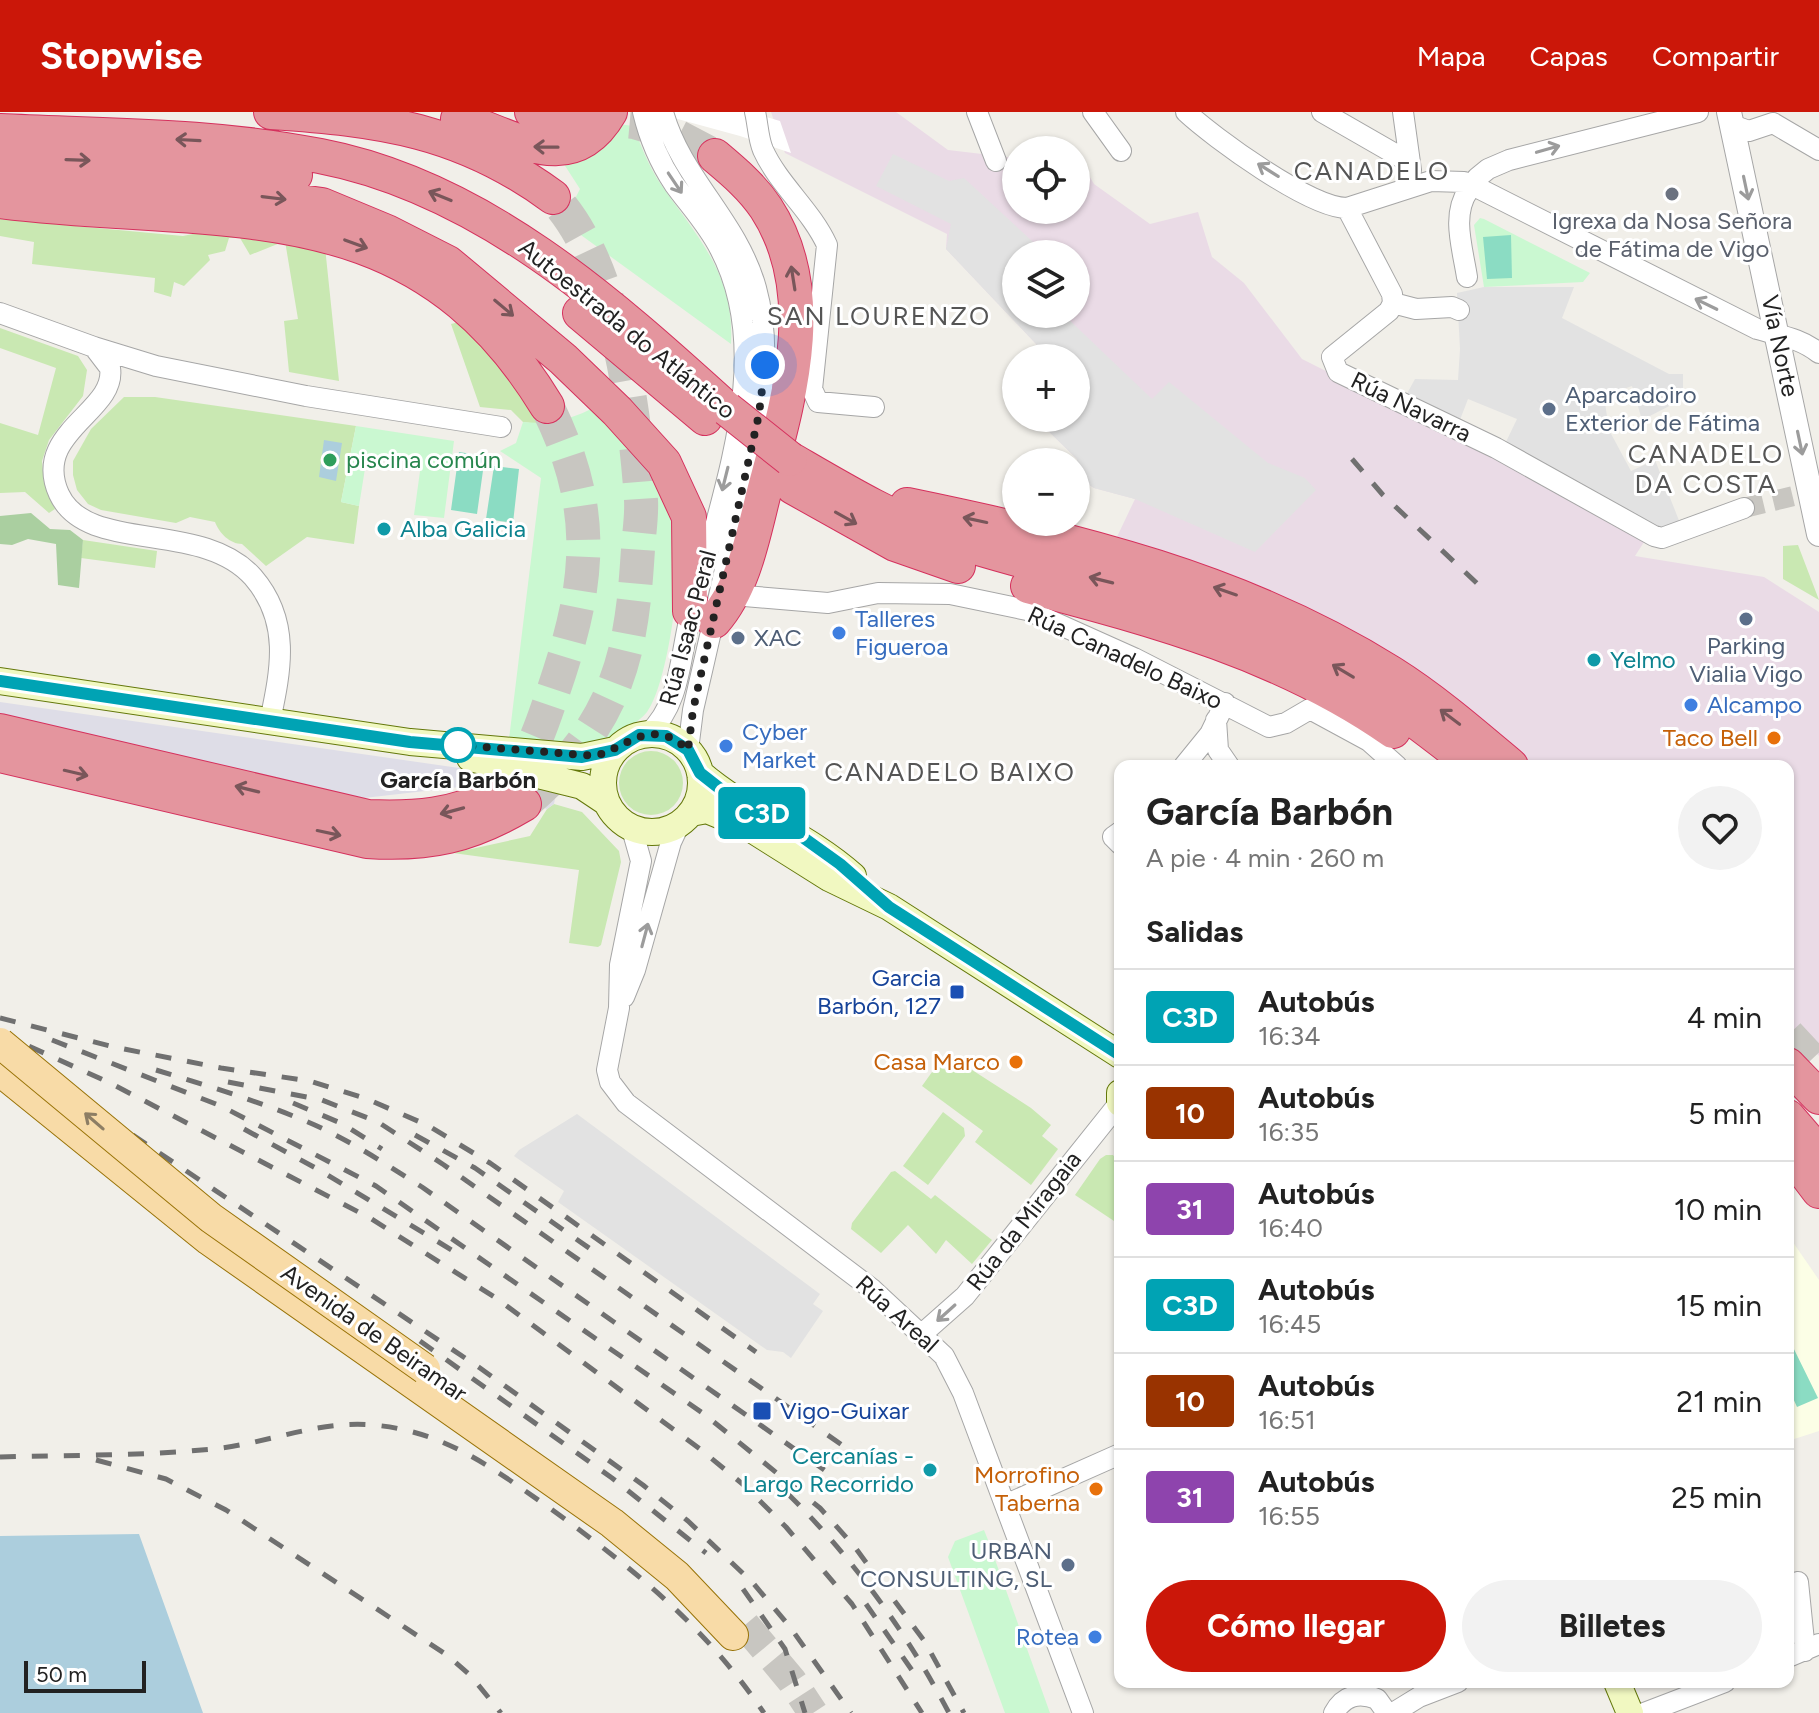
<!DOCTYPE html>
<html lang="es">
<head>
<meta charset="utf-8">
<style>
  body { margin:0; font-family:Figtree,sans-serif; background:#f2f2f2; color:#222; height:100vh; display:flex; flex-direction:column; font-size:30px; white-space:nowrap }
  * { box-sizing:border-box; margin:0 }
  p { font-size:26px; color:#767676 }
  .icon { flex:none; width:44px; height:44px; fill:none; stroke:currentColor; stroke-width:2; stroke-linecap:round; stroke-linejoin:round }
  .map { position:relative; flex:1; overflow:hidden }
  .sheet { position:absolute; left:1114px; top:648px; width:680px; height:928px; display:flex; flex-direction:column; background:#fff; border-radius:16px; box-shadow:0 2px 6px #0004 }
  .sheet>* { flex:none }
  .badge { padding:0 16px; border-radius:6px; font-size:28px; line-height:52px }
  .controls { position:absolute; left:1002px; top:24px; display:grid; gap:16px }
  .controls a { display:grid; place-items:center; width:88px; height:88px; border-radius:50%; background:#fff; box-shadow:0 2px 6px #0004; font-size:40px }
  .scale { position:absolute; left:24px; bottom:20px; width:122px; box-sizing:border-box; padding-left:8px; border:4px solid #222; border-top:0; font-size:22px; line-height:28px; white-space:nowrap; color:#222; -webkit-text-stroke:6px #fff; paint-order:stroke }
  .you { position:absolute; width:40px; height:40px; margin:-20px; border:6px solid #fff; border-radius:50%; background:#1a73e8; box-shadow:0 0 0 12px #1a73e833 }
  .map>.badge { position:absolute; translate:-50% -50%; box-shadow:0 0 0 4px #fff }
  h2 { padding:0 32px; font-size:30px; line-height:72px }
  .round { display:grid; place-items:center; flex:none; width:84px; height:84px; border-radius:42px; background:#f2f2f2 }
  .head { display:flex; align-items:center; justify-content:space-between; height:136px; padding:0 32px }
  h1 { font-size:38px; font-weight:700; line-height:60px }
  .primary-button { display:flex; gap:16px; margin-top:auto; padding:16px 32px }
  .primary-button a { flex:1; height:92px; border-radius:48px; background:#cb1709; color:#fff; font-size:32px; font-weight:700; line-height:92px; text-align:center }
  .primary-button a+a { background:#f2f2f2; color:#222 }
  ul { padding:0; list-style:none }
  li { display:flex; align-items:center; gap:24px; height:96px; padding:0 32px; border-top:2px solid #e0e0e0 }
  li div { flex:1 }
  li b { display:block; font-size:30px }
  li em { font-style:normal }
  li .badge { min-width:88px; font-weight:700; text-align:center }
  header { display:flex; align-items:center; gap:48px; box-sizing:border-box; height:112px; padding:0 40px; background:#cb1709; color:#fff }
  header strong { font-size:38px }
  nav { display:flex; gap:44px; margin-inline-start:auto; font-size:28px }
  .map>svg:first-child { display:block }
</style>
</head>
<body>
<header>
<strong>Stopwise</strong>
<nav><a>Mapa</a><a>Capas</a><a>Compartir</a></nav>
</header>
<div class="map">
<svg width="1819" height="1601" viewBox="0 0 1819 1601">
  <rect width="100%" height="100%" fill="#f1efe9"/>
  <path fill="#eadbe6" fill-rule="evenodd" d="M771,0h125l52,38 68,8v52h60v-56l18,30 56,40 48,-12 14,45 32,26 58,76 197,99 145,84 -9,14 129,21 55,35v444l-31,-32v-258h-275l-397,-227 19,-40 -41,-11 -18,-12 1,-17 -42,-41h41v-60h-51l12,-13 -91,-96 1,-15 -162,-81zM1016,142h60v60h-60z"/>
  <path fill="#fcfee6" d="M1788,1123l31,45v151l-31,10z"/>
  <path fill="#c9e8b2" d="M0,107l183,17 34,-7 108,18 14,134 -50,-9 -5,-51 14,-2 -13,-78 -35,14 -10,-17h-11l-4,13 -17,4 2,5 -26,26 -10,-4 -3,15 -17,-5 1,-14 -123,-14 2,-22 -34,-6z
    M459,210l35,32 45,70 -16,-2 -12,-12 -31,-3 -29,-83z
    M0,216l78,28 9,14 -4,26 -34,44 -7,21 2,22 11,26 -6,4 -24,-21 -25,1v-70l38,12 18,-67 -56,-20z
    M124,285h31l201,29 -15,76 18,4 -5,38 -47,-7 -41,29 -24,-22c-12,0 -23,-11 -27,-22l-25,-5 -14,6 -75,-13 -13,-6 -11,-14 -4,-15v-14l18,-32z
    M83,428l74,11 -2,17 -74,-10z
    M1798,433l21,55 -36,-21v-33z
    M619 671a32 32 0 1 1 64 0a32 32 0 1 1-64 0Z
    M554,692l28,8 37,39 2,11 -20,83 -3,2 -29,-4 10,-73 -126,-17 77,-17 17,-27z
    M955,947l76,49 20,17 -9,11 16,13 -27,36 -56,-43 8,-11 -61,-45 15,-21 9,5z
    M943,1000l21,16 1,8 -37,49 -25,-19z
    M1106,1043h7l7,9v61l-45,-30 25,-36z
    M895,1059l36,28 4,-4 57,45 -20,24 -26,-24 -10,14 -28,-29 -27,28 -30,-24 1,-6 39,-51z"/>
  <path fill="#aacfa0" d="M31,401l19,16 20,1 13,10 -4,48 -21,-3 -2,-41 -28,-5 -16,6 -12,-1v-28z"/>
  <path fill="#caf8d1" d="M618,12l15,2c8,19 15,39 27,57 37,54 75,91 71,161l-168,-122 17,-33 -20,-31z
    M1480,106l4,1 106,54 -7,9 -99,5 -10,-62z
    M597,294c31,31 61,66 77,108 13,34 -5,170 -27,198 -9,12 -42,30 -57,34l-81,-7 32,-261 -41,-27 16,-8 7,-21c27,3 50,-3 74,-16z
    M356,314l98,15 -10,77 -30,-3 7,-51 -54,-8 -8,50 -18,-4z
    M984,1418l4,10 62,173h-45l-57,-156 7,-16z"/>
  <path fill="#8bdcc3" d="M1511,123l1,43 -25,1 -4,-42z
    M459,340l26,4 -8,58 -26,-4z
    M494,354l25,3 -6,54 -27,-4z
    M1788,1225l30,61 -21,9 -9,-20z"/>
  <path fill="#e2e2e2" d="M893,42l56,27 15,-3 82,76h-30v60h47l89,85 17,-17 99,81 37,15 11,12 -61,62 -120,-53 -41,-11 -18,-12 1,-17 -42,-41h41v-60h-51l12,-13 -91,-96 5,-25 -75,-38z
    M1484,175h90l-12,31 107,56h14v25l-41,21 -10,-34 -28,10 5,34 22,41 24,-11 25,63 -19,7 -157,-84 13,-27 -49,-20 -10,26 -54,-26 11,-20 43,1 2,-31 -3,-56z
    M577,1002l243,180 -7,10 10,7 -32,47 -8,-6 -16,-2 -209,-148 6,-11 -50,-35 5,-6z"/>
  <path fill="#dedde7" d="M0,590l480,69 47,19 29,3 -2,11 -7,5 -69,-24 -123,14 -355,-84z"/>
  <path fill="#accedd" d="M324,328l18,3 -6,38 -17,-4z
    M139,1422l64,179h-203v-177z"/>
  <path fill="#fff" d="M652,0h97l31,9 11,32 -51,-17z"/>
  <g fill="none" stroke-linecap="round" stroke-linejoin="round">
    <path stroke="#c8c6c1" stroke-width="20" stroke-dasharray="20 10" stroke-linecap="butt" d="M1744,396l75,-18"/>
    <path stroke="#c8c6c1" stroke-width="30" stroke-dasharray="30 15" stroke-linecap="butt" d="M745,1513l47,56 21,32"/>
    <path stroke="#c8c6c1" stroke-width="34" stroke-dasharray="34 17" stroke-linecap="butt" d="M579,5l55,5 37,11 44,23
      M511,669c21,-24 32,-60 42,-89 37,-108 46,-181 -6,-286
      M524,692c37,-32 69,-67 88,-113 19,-45 23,-94 26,-142 1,-16 4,-33 3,-49 -6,-89 -25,-237 -88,-303
      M1788,923l31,33"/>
    <g stroke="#a6a6a6" stroke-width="22">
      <path id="minor" d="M643,0c6,25 17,51 31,72 16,22 34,41 46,65 56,107 3,235 -22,344 -20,46 -11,105 -50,141
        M663,0c18,66 74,108 93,176 21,76 -2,152 -19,227 -14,65 -29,130 -44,195l-5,40
        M755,0c3,12 3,26 8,38 16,35 48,60 64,95l-15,144 6,13 56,5
        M977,0l19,49
        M1093,0l28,39
        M1186,0c28,26 124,96 161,96l84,-27 33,1
        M1322,0l87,50
        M1403,0l8,58
        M1773,11l46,27
        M1732,13l17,6 24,-8
        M1477,66l11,-9 21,-9 189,-48
        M1478,76l279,141c24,7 43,9 62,24
        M1347,96l45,86 1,9 -4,8 -57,46 6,15 158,76 158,88 8,2 82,-30
        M1467,165c-4,-27 -16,-62 1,-86
        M1393,191l23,6 36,-2 7,3
        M0,201l94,34 16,21c7,44 -79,64 -51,126 28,61 143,25 194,83 38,44 28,92 17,144
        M94,235l62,19 150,30 195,31
        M733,483l95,8 50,-10 72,1 77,16 107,48 135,69 17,-4 24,-14 59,32 28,25
        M1216,608l2,30 11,16
        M1184,654l26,-32 15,-31
        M632,717l9,32 -21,104 -1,43 -12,62 3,12 16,21 246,186 72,67 19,37 120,320
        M1120,720l-7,5 7,7
        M624,885l11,-27 36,-128 8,-17
        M922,1222l43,-38 155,-194
        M1005,1393l115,-51
        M1798,1470l7,69
        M1788,1545l31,-13
        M1334,1601c10,-18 25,-21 43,-14l10,14
        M1393,1601l26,-16 39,-15
        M1644,1601l81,-31"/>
    </g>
    <g stroke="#a6a6a6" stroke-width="26">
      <path id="tertiary" d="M1729,0l90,422"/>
    </g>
    <g stroke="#64780a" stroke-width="28">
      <path id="secondary" d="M0,569l410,61 172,15 33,-7
        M603 671a49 49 0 1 1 98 0a49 49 0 1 1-98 0Z
        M470,646l112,28 24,16
        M700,661c46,40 106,61 153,103
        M691,701l16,-3 41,17 81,51 60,29 231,148
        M1120,981v10
        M1617,1570l13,31"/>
    </g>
    <g stroke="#997307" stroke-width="32">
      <path id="primary" d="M0,959l209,169 403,283 65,53 56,59"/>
    </g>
    <g stroke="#d5315d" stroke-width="36">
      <path id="motorway" d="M271,0c109,7 191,18 282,85
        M532,0l45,5
        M458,7c52,14 112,62 152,-7
        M0,19c107,5 215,4 320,25 161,31 289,146 407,253
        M4,45l230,9 61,9
        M0,67l242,15 80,11 65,27 61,31 115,96 54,52 47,52 25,54 1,94
        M0,89c220,28 412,-17 547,205
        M580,201l125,105
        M790,347c50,29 101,60 156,79 112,37 228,55 336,102 71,31 132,79 192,126
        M793,375l102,57 63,22
        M907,393c169,35 336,75 484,168 43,27 82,61 120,93
        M1028,474c128,34 255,68 365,145
        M714,509c30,-34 39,-86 50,-129 24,-91 58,-198 2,-284 -14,-21 -32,-36 -51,-52
        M0,619l368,86c46,2 87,-1 128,-23
        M0,643l367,86c62,4 103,-5 157,-37
        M1788,953l31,32
        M1788,1005l31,36
        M1788,1038l31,41"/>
    </g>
    <use href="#minor" stroke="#fff" stroke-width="20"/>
    <use href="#tertiary" stroke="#fff" stroke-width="24"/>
    <use href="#secondary" stroke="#f1f8c1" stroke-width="26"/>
    <use href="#primary" stroke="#f8dba7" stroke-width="30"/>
    <use href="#motorway" stroke="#e4959e" stroke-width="34"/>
    <path stroke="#707070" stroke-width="5" stroke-dasharray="16 16" stroke-linecap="butt" d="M1352,347l31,36 99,93
      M0,906l114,29 107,21 89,13 57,18 60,26 63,38 266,189
      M0,921l110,50 260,135 126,80 204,151 45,37 41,41 66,77 70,109
      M52,928l169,66 155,80 328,228 116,94 34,38 71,96 39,71
      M0,934l480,322 163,117 45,36 65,62 37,44 61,86
      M156,958c49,15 99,30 147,50 42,17 81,43 119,67l408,287
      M228,970l94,18 56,22 66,43 405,285
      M293,991l50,21 39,25
      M244,1017l77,42 134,81
      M415,1023l60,33 124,87
      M420,1229l192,137 94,75
      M0,1345c70,-2 142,-1 212,-8 55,-5 105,-29 161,-24 72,6 121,44 178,84 84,61 154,117 213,204
      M96,1348l70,19 60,31 221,145 24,21 30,37
      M788,1382c65,64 119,139 161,219
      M743,1477l42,60 20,64
      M866,1492l50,72"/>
    <g stroke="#997307" stroke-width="32" stroke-linecap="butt">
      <path id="primary-bridge" d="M0,931l211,175 214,151"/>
    </g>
    <g stroke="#d5315d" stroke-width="36" stroke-linecap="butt">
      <path id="motorway-bridge" d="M727,297l63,50"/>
    </g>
    <use href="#primary-bridge" stroke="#f8dba7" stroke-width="30"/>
    <use href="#motorway-bridge" stroke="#e4959e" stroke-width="34"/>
  </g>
  <defs><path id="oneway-shaft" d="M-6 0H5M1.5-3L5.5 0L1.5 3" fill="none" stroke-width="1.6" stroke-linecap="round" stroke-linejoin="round" transform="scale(2)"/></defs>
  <g stroke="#79565a">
    <use href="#oneway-shaft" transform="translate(188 28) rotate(-177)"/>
    <use href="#oneway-shaft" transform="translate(546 35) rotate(-179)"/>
    <use href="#oneway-shaft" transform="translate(78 48) rotate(2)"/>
    <use href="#oneway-shaft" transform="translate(440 84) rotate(-158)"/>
    <use href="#oneway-shaft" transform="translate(274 86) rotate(7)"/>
    <use href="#oneway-shaft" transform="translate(356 132) rotate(20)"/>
    <use href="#oneway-shaft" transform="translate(793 166) rotate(-99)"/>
    <use href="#oneway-shaft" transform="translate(504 196) rotate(40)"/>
    <use href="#oneway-shaft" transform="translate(846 406) rotate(29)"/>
    <use href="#oneway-shaft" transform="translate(975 408) rotate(-168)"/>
    <use href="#oneway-shaft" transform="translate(1101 468) rotate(-166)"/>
    <use href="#oneway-shaft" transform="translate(1225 479) rotate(-161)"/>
    <use href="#oneway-shaft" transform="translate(1343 559) rotate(-149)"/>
    <use href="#oneway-shaft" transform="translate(1450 605) rotate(-143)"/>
    <use href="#oneway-shaft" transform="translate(76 661) rotate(13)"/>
    <use href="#oneway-shaft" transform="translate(247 677) rotate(-166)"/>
    <use href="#oneway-shaft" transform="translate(452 699) rotate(165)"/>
    <use href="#oneway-shaft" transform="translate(329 721) rotate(12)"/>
  </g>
  <g stroke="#9c9c9c">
    <use href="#oneway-shaft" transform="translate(1548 37) rotate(-16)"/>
    <use href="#oneway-shaft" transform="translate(1268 58) rotate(-148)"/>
    <use href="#oneway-shaft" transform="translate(675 71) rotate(56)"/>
    <use href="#oneway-shaft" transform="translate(1746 76) rotate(78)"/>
    <use href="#oneway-shaft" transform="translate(1706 192) rotate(-154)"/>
    <use href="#oneway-shaft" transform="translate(1800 331) rotate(78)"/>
    <use href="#oneway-shaft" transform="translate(725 367) rotate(104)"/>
    <use href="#oneway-shaft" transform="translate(645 823) rotate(-75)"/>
    <use href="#oneway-shaft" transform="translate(946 1201) rotate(138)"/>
  </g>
  <use stroke="#8d7e64" href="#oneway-shaft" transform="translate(94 1009) rotate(-139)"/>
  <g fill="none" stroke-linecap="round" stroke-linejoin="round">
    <g stroke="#fff" stroke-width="18">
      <path id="line" d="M0,569l410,61 172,15 33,-7 24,-15 27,1 22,14 12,23 23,18 78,45 39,28 49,43 231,148"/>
    </g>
    <use href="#line" stroke="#00a3b4" stroke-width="12"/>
    <path stroke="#222" stroke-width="8" stroke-dasharray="0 14.4" d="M458,633l138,11c35,-12 57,-39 92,-6l5,-40 66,-296 6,-49"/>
  </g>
  <circle fill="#6b7280" stroke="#fff" stroke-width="3" cx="1672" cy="82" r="8"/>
  <g fill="#5c6f8a" stroke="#fff" stroke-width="3">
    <circle cx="1549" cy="297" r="8"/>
    <circle cx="1746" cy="507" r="8"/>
    <circle cx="738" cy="526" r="8"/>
    <circle cx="1068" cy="1453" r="8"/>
  </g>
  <circle fill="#2e9e5b" stroke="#fff" stroke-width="3" cx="330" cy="348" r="8"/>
  <g fill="#0f9aa8" stroke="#fff" stroke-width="3">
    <circle cx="384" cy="417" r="8"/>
    <circle cx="1594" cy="548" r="8"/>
    <circle cx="930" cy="1358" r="8"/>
  </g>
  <g fill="#3f7fe0" stroke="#fff" stroke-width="3">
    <circle cx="839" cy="521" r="8"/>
    <circle cx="1691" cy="593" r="8"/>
    <circle cx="726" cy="634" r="8"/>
    <circle cx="1095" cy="1525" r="8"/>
  </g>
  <g fill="#e8710a" stroke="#fff" stroke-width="3">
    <circle cx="1774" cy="626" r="8"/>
    <circle cx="1016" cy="950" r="8"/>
    <circle cx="1096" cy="1377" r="8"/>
  </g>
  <circle fill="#fff" stroke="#00a3b4" stroke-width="4" cx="458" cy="633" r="16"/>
  <g fill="#1a4fb4" stroke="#fff" stroke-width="3">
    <rect x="949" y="872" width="16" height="16" rx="4"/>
    <rect x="752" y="1289" width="20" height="20" rx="4"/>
  </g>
  <g text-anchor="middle" stroke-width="6" stroke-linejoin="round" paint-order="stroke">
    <g font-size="24" fill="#5b616d" stroke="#fff">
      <text x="1672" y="117">Igrexa da Nosa Señora<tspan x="1672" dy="28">de Fátima de Vigo</tspan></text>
    </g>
    <g font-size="24" fill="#222" stroke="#fff">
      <text transform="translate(627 217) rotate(39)" y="8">Autoestrada do Atlántico</text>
      <text transform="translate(1780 234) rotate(78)" y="8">Vía Norte</text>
      <text transform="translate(1411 295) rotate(26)" y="8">Rúa Navarra</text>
      <text transform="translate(688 516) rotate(-75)" y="8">Rúa Isaac Peral</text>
      <text transform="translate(1125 546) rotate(25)" y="8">Rúa Canadelo Baixo</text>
      <text transform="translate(1024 1109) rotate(-52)" y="8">Rúa da Miragaia</text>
      <text transform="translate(897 1202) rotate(42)" y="8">Rúa Areal</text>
      <text transform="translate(374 1221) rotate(35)" y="8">Avenida de Beiramar</text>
    </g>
    <g font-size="24" fill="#4e5e75" stroke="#fff" text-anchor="start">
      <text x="1565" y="291">Aparcadoiro<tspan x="1565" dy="28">Exterior de Fátima</tspan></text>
      <text x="754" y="534">XAC</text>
      <text x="1746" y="542" text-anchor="middle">Parking<tspan x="1746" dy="28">Vialia Vigo</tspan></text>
      <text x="1052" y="1447" text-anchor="end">URBAN<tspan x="1052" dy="28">CONSULTING, SL</tspan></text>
    </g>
    <g font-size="24" fill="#27864d" stroke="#fff" text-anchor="start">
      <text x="346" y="356">piscina común</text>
    </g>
    <g font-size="24" fill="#0d838f" stroke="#fff" text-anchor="start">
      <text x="400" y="425">Alba Galicia</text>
      <text x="1610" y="556">Yelmo</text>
      <text x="914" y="1352" text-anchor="end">Cercanías -<tspan x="914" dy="28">Largo Recorrido</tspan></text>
    </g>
    <g font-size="24" fill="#366cbe" stroke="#fff" text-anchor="start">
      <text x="855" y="515">Talleres<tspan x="855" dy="28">Figueroa</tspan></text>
      <text x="1707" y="601">Alcampo</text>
      <text x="742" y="628">Cyber<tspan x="742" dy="28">Market</tspan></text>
      <text x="1079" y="1533" text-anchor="end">Rotea</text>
    </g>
    <g font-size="24" fill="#c56008" stroke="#fff" text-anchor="end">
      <text x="1758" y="634">Taco Bell</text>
      <text x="1000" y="958">Casa Marco</text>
      <text x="1080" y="1371">Morrofino<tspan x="1080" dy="28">Taberna</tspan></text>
    </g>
    <g font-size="24" font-weight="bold" fill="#222" stroke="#fff">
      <text x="458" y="676">García Barbón</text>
    </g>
    <g font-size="24" fill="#164399" stroke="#fff" text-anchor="end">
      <text x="941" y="874">Garcia<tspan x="941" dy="28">Barbón, 127</tspan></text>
      <text x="780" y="1307" text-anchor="start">Vigo-Guixar</text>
    </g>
    <g font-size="26" letter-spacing="2" fill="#555" stroke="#fff">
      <text x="1372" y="68">CANADELO</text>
      <text x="879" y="213">SAN LOURENZO</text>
      <text x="1706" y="351">CANADELO<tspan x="1706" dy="30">DA COSTA</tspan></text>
      <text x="950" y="669">CANADELO BAIXO</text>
    </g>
  </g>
</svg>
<div class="controls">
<a><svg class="icon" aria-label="locate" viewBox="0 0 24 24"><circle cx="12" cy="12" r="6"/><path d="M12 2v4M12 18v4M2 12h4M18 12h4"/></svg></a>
<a><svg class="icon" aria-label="layers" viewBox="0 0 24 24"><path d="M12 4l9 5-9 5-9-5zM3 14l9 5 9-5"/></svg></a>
<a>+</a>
<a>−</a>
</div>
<div class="scale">50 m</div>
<div class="you" style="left:765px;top:253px"></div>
<b class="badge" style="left:762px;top:701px;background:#00a3b4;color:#fff">C3D</b>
<section class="sheet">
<div class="head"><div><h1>García Barbón</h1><p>A pie · 4 min · 260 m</p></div><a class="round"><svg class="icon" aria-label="heart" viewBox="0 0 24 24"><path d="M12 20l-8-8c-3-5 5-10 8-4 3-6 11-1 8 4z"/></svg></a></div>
<h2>Salidas</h2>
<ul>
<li><span class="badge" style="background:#00a3b4;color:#fff">C3D</span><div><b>Autobús</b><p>16:34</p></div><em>4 min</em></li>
<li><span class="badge" style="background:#930;color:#fff">10</span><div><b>Autobús</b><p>16:35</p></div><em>5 min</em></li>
<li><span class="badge" style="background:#8e44ad;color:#fff">31</span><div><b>Autobús</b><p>16:40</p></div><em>10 min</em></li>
<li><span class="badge" style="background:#00a3b4;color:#fff">C3D</span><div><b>Autobús</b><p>16:45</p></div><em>15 min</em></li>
<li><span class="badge" style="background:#930;color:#fff">10</span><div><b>Autobús</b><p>16:51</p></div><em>21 min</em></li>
<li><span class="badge" style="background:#8e44ad;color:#fff">31</span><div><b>Autobús</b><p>16:55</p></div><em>25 min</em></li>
</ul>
<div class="primary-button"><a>Cómo llegar</a><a>Billetes</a></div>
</section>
</div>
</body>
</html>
